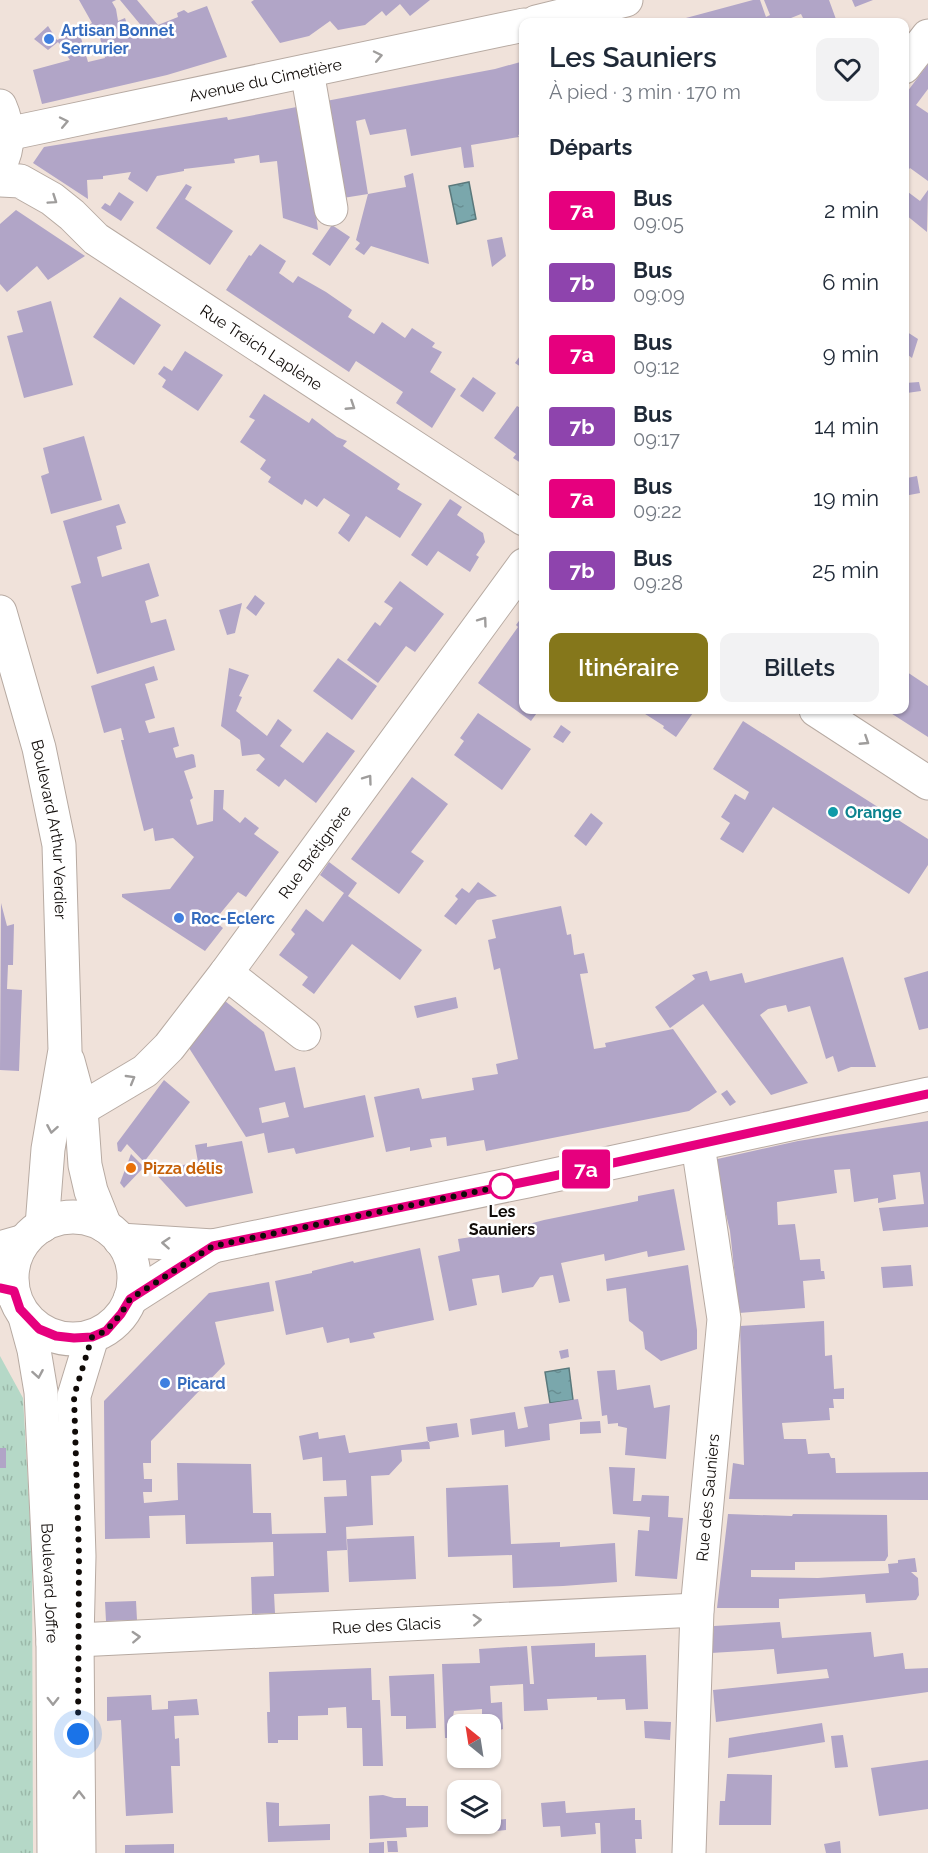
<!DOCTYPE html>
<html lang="fr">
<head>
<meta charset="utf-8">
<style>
  body { margin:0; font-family:Raleway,sans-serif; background:#f2f2f3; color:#1f2937; height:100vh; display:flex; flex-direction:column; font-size:22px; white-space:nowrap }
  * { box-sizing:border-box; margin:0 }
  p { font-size:20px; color:#747a83 }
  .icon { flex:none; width:33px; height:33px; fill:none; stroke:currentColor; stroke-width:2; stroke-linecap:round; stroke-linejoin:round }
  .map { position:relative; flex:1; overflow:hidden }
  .details { position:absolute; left:519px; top:18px; width:390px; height:696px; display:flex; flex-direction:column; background:#fff; border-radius:12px; box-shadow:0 2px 4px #0004 }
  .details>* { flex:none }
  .badge { padding:0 12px; border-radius:4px; font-size:21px; line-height:39px }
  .needle { width:39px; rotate:330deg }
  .fabs { position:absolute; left:447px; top:1714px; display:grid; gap:12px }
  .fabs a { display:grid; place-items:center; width:54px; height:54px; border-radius:12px; background:#fff; box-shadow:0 2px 4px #0004; font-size:30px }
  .you { position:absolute; width:30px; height:30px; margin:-15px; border:4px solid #fff; border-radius:50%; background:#1a73e8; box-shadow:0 0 0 9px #1a73e833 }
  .map>.badge { position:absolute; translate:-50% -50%; box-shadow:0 0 0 3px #fff }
  h2 { padding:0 30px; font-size:22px; line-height:54px }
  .round { display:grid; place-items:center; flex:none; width:63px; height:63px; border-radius:12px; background:#f2f2f3 }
  .headline { display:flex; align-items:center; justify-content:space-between; height:102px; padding:0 30px }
  h1 { font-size:28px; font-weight:600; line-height:45px }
  .primary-button { display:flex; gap:12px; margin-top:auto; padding:12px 30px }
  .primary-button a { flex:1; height:69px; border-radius:12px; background:#85771b; color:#fff; font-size:24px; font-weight:600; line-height:69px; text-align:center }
  .primary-button a+a { background:#f2f2f3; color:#1f2937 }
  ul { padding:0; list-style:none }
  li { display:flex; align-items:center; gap:18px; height:72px; padding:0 30px }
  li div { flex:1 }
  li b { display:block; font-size:22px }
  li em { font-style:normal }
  li .badge { min-width:66px; font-weight:700; text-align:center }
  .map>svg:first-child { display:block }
</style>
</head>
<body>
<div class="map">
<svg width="928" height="1853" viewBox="0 0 928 1853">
  <defs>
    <pattern id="park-tufts" width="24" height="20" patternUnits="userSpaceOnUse" patternTransform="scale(1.5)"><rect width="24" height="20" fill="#b5d8c7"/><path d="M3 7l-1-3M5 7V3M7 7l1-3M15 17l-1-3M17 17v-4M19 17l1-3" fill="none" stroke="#9bb8a9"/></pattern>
    <pattern id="water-ripples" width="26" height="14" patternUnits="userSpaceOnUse" patternTransform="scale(1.5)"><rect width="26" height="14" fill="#7aa7ac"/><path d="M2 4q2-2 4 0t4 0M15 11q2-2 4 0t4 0" fill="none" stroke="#688e92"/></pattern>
  </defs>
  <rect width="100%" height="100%" fill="#f0e2da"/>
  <path fill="url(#park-tufts)" d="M0,1356l23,42 9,154 1,301h-33z"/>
  <path fill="url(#water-ripples)" stroke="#5a787b" stroke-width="1.5" d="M469,182l7,37 -19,5 -8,-38z
    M569,1368l4,32 -23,3 -5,-31z"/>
  <path fill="#b1a5c7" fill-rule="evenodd" d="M79,0h37l-4,2 4,7 2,12 7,-3 5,16 14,-5 -24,-29h17l21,25 20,-8 -1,-4 7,-3 4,3 19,-7 20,51 -60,18 -125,29 -9,-34 37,-10 -12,-18 -10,8 -14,-11 14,-13 9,14 22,-9 9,31 17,-4 -7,-28 -6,2 -3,-7 3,-2z
    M254,0h176l-20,16 -10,-12 -14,12 -4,-5 -17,14 -27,5 -8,-9 -21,15 -29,7 -29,-41z
    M753,0h7l6,17 4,-2 -6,-15h65l8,22h-32l-4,-8 -20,8h-110z
    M852,0h21l-18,7z
    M524,61v72l-6,2 1,2 -48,8 3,22 -10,1 -3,-21 -50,9 -5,-27 -36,6 -5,-16 -9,2 12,73 -25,4 -17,-97 169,-32z
    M928,64v25l-12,16 12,8v68l-18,-13 -6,7v-79z
    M302,106l16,124 -35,-12 -6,-57 -17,2 -1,-8 -25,4 1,4 -51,6v2l-27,5 -10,16 -19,-13 3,-7 -28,4v3l-16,1 1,19 -55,-36 11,-16 183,-30 1,3z
    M413,173l16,91 -58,-18 -7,9 -9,-6 5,-6 -4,-3 12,-46 38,-7 -2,-11z
    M186,184l6,3 -7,12 48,32 -23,34 -54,-37z
    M904,189l16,12 8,-11 -1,42 -21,-17 -2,3z
    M119,192l15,10 -13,19 -20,-13 4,-5 5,3z
    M16,210l69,46 -37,24 -11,-14 -30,26 -7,-8v-60z
    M332,225l18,12 -20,29 -18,-12z
    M502,237l4,19 -14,11 -5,-27z
    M260,244l26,17 -7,12 14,10 5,-7 28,16 26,18 -4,7 26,17 8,-12 23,16 7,-10 23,15 -3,4 10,5 -12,20 26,17 -24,39 -36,-25 7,-11 -47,-31 -7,11 -123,-82 23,-35 2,1z
    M120,297l41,28 -27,40 -41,-28z
    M51,301l22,84 -49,13 -17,-62 16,-4 -6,-21z
    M904,330l14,9 -6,19 -8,-6z
    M185,351l38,24 -25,36 -36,-24 4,-7 -8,-6 6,-8 8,5z
    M522,353l2,1v15l-9,-6z
    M473,377l23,16 -13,19 -23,-16z
    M919,382l2,9 -14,2 -2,-10z
    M264,394l45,29 3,-5 25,19 10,4 -4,5 57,38 -3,5 25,15 -22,34 -34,-22 -17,26 -11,-9 12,-18 -26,-17 -7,9 -12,-8 -3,6 -34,-23 3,-5 -11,-8 6,-9 -26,-18 15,-22 -6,-3z
    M517,406l7,4v55l-11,-7 3,-4 -22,-16z
    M84,436l18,64 -51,14 -10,-38 8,-3 -6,-25z
    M917,476l3,17 -16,3v-12l4,-3 -1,-3z
    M450,499l12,8 -5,8 26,18 2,9 -9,13 3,2 -9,15 -32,-21 -11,15 -16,-11z
    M119,504l7,19 -10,3 6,23 -25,8 5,20 47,-14 10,33 -14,5 6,22 15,-4 9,31 -78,24 -26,-88 10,-3 -18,-62z
    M400,581l44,33 -29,38 -9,-6 -28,37 -31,-23 28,-38 5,4 13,-18 -9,-6z
    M255,595l10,8 -9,13 -10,-8z
    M242,603l-7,30 -8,2 -8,-25z
    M524,614v96h15l-8,11 -53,-38 40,-56 -2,-2z
    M338,658l39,28 -25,34 -39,-29z
    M154,666l4,14 -13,4 10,34 -10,3 4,12 25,-6 5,19 -6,2 3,10 16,-4 2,1 2,12 -12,4 9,27 -3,2 7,25 16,-4 1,-31h10l-1,19 17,14 5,-6 14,11 -5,6 25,18 -33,45 -8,-5 -24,29 9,7 -18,23 -83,-54v-3l48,-5 24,-32 -21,-19 -18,3 -2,-13 -9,3 -23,-91h3l-3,-12 -17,5 -13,-47z
    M229,668l20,7 -10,21 3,1 -6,14 31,25 11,-17 14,11 -12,16 23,17 24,-31 28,19 -39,52 -31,-24 -6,8 -23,-17 9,-11 -6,-5 -17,2 -2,-16 -19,-14z
    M904,670l24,16v51l-42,-27h18z
    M643,710h52l-19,27 -13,-9 1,-2 -22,-14z
    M478,713l53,36 -29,41 -48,-35 10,-14 -4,-3z
    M743,721l185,118v26l-19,29 -136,-87 -30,46 -23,-14 10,-16 -9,-6 14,-23 10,6 4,-8 -36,-23z
    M561,725l10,7 -8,11 -10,-6z
    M412,777l36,27 -37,48 13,9 -25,33 -48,-35z
    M591,813l12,10 -17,23 -12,-10z
    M329,862l28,21 -9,13 74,54 -22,30 -48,-36 -38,50 -12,-9 6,-8 -29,-22 16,-21 -4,-4 15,-21 17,13 21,-29 -24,-18z
    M478,882l19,14 -20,4 -21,25 -12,-9 14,-17 -3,-3 7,-8 7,5z
    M1,903l6,23 7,-2 -1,41h-5l-1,24 15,1 -3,81 -19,-1z
    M561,906l6,29 4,-1 3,21 10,-2 4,20 -8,1 14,75 12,-2 -1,-4 68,-14 44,63 -28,19 -203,40 -2,-11 -37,6 -1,-9 -16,2 2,8 -22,4v-4l-24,5 -12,-55 45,-9 3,11 52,-9 -2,-12 26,-4 -2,-10 22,-5 -18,-91 -6,2 -6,-30 8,-2 -4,-18z
    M843,957l33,110h-25l-13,5 -5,-16 -7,3 -16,-53 -22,6 -2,-7 -18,4 -8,6 48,68 -37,12 -68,-91 -33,24 -15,-21 40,-28 -3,-4 15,-4 3,10 32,-8 3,10z
    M928,971v57l-9,2 -15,-52z
    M456,997l2,11 -41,10 -3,-12z
    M225,1001l39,31 11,39 20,-4 9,41 61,-13 9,42 -78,17 -2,-6 -26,5 -4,-20 -18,4 -57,-89zM285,1102l4,15 -27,6 -3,-15z
    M164,1080l26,22 -46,60 -17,-18 -6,8 -3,-1 -1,-8z
    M727,1090l9,12 -6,4 -9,-12z
    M928,1121v106l-45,4 -4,-23 45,-4 -4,-32 -27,3 3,24 -18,4v-5l-24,4 -4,-33 -16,1 3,23 -60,9 1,23 17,-1 5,36 20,-1 1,12h3l1,8 -22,2 2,27 -66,5 -9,-82 -17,-71 85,-19z
    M242,1141l11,52 -67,14 -33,-36 45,-9 -3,-17 12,-2v4z
    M131,1154l13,13 -20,21 -4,-5z
    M674,1189l11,61 -37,7 -1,-6 -42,10 -1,-7 -43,9 9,38 -11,2 -6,-28 -13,2 -7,10 -31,6 -3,-18 -27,4 5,26 -28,6 -11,-55 22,-5 -2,-12 33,-5 53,-14 94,-19v-5z
    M420,1248l14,72 -61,13 2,5 -25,5 -1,-5 -22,5 -4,-16 -37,8 -11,-54 37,-8v-2l41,-10 1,2z
    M688,1265l9,65v19l-36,12 -16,-12 -2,-17 -14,-11 -3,-33 -19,3 -1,-12z
    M911,1265l2,21 -30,2 -2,-21z
    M269,1282l5,29 -59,11 10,42 -74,77v22h-8l1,16h8v13h-9l1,11 34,-3 -1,-37 74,1 2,49h18l1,21 54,-1 -2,-36 23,-1 -1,-16 -23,1 -1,-24 -19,3 -4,-24 19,-4 1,7 26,-4 4,18 80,-12 1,8 -29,1 1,11 -13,14 -18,1 2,49 -27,2 1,23 -20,1 2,41 -55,2 1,19 -23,1 -1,-37 23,-1 -1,-34 -87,2 -1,-29 -36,1 1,22 -45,1 -1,-138 105,-108z
    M824,1321l1,35 7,-1 2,34 10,-1v11h-11l1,9h-5l1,12 -48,3 2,16h22l2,15 21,-1 2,5h4l1,15 92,-1v28l-199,-1 4,-36 11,2 -4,-139z
    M568,1349l1,8 -8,2 -2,-8z
    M615,1370l2,20 33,-5 4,23 16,-3 -4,54 -41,-4 2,-27 -9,-2v-3l-10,1 -1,-9 -5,1 -5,-45z
    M578,1399l4,20 -33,5 1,16 -45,7 -1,-17 -32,5 -2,-16 45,-7 3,17 10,-2 -4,-20z
    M600,1421l1,12 -21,1v-12z
    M457,1423l2,14 -31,5 -2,-15z
    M0,1448h6v20h-6z
    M609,1467l26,1 -2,33h8l1,-6 27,1 -1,21 15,1 -6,61 -42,-3 3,-46 11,1 1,-14 -37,-3z
    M508,1485l3,59 49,-2v5l55,-4 2,39 -54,4 -50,2 -1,-33 -64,2 -2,-69z
    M728,1514l64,2 1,-2 94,1 1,41 -3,5 -90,1v8h-44v7l67,1 71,-5 -1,-9 10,-1v-3l17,-2 2,14h-6l7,6 1,17 -3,5 -50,3 -1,-9 -86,5v9h-62z
    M414,1536l2,43 -67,3 -2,-43z
    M136,1601l1,19 -31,1 -1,-19z
    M780,1622l2,16 89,-6 3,25 29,-4 2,16 23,-1v24l-212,30 -3,-32 116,-12 -2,-9 -50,5 -3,-25 -63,4 3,-27z
    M595,1643v14l51,-2 2,54 -22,1 -1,-11 -28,1v-3l-50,2 1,11 -24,1 -1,-27 -33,2 1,17 11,-1 1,27 -3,1v4l-8,1v-17h-10v-9l-28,2 -1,6 5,1v20h-13l-3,-74 38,-1 -1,-14 48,-3 3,38h4l-3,-38z
    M371,1668l1,32h8l3,66h-20l-1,-38h-15l-1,-21 -18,1v7l-30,1v24h-20v3h-10l-1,-31h3l-1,-40z
    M434,1674l2,54 -30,1v-13h-15l-2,-40z
    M151,1695l1,15 16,-1v-8l29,-2 2,16 -25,1 1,23 4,-1 1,28h-9l2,47 -47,3 -5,-96 -14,1v-24z
    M644,1721l27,1 -1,18 -25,-2z
    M822,1723l3,19 -97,16 1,-20z
    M843,1735l5,32 -13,1 -4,-32z
    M928,1760v49l-49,7 -8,-48z
    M727,1774l45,1 -1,50h-52l1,-24h5z
    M383,1795l11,3h12v8h22v21l-22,1 1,9 -37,2 -1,-43z
    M565,1801l1,12 69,-5v12h6l1,19h-7l1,14h-35l-1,-30h-5l1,11 -35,3 -1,-11 -17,1 -2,-24z
    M266,1802l13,1v23l51,-2v16l-62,2z
    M506,1819v11l-9,1v-11z
    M387,1841h10l1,11h-10z
    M840,1841l1,12h-15l-2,-9z
    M384,1842v11h-15v-10z
    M174,1844v9h-49v-8z"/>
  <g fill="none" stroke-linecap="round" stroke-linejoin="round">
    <g stroke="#b7aaa2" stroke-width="35">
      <g id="minor">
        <path d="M536,22l90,-22"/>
        <path d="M904,67l24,-31"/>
        <path d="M307,71l24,138"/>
        <path id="s1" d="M7,134l517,-109"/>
        <path id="s2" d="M0,180l20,1 32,18 20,16 24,24 428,280"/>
        <path d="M816,710l112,73"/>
        <path d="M226,973l78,61"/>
        <path id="s3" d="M81,1109l64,-38 24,-24 57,-74 298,-408"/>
        <path d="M120,1240l93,6 314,-65 401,-87"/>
        <path d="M0,1248l24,-7"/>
        <path d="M0,1288l13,3"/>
        <path d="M130,1299l83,-53"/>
        <path id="s4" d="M53,1643l24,-3 620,-30"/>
        <path id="s5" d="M689,1853l8,-243 27,-291 -26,-174"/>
      </g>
    </g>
    <g stroke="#b7aaa2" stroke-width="35">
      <g id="major">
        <path d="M0,106c8,18 10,41 0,58"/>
        <path id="s6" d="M0,612l39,136 20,97 6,205 -17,99 -6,77"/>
        <path d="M68,1061l13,48 4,56 6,26 14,35"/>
        <circle cx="73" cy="1278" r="61"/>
        <path id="s7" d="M25,1317l9,33 7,42 12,251 1,210"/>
        <path d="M79,1853l-2,-213 2,-84 -5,-160 18,-59"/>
      </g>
    </g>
    <use href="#minor" stroke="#fff" stroke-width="33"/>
    <use href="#major" stroke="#fff" stroke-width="33"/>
  </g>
  <defs><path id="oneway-chevron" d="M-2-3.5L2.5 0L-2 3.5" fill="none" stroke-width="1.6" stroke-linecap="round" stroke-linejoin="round" transform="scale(1.5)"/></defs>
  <g stroke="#9f9d9c">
    <use href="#oneway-chevron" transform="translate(378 56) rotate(-12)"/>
    <use href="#oneway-chevron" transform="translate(64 122) rotate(-12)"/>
    <use href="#oneway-chevron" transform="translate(53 200) rotate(34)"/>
    <use href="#oneway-chevron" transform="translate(351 406) rotate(33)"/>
    <use href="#oneway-chevron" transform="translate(483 621) rotate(-54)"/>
    <use href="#oneway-chevron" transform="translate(865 741) rotate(33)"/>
    <use href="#oneway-chevron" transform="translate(368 779) rotate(-54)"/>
    <use href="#oneway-chevron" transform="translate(131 1079) rotate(-30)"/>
    <use href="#oneway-chevron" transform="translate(52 1129) rotate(100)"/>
    <use href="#oneway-chevron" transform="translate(166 1243) rotate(-176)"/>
    <use href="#oneway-chevron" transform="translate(38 1374) rotate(80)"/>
    <use href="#oneway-chevron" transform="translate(477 1620) rotate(-3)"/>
    <use href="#oneway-chevron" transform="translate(136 1637) rotate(-3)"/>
    <use href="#oneway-chevron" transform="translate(53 1701) rotate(90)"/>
    <use href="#oneway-chevron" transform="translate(79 1795) rotate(-90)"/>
  </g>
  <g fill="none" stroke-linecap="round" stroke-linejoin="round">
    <g stroke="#fff" stroke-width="14">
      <path id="line" d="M0,1288l14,3 6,18 19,20 17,7 18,2 18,-1 14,-6 15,-17 9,-15 83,-53 336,-69 379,-83"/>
    </g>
    <use href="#line" stroke="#e6007e" stroke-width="9"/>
    <path stroke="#100b08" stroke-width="6" stroke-dasharray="0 10.8" d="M78,1734l1,-178 -5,-160 18,-59 14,-6 15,-17 9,-15 83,-53 291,-60h-2"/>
  </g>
  <g fill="#3f7fe0" stroke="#fff" stroke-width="2">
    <circle cx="49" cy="39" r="6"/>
    <circle cx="179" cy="918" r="6"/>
    <circle cx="165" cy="1383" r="6"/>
  </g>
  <circle fill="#0f9aa8" stroke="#fff" stroke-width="2" cx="833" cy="812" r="6"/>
  <circle fill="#e8710a" stroke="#fff" stroke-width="2" cx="131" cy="1168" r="6"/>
  <circle fill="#fff" stroke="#e6007e" stroke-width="3" cx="502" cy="1186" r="12"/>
  <g text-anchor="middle" stroke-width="5" stroke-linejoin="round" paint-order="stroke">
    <g font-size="16" font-weight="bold" fill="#366cbe" stroke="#fff" text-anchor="start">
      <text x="61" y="36">Artisan Bonnet<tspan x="61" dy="18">Serrurier</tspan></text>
      <text x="191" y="924">Roc-Eclerc</text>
      <text x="177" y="1389">Picard</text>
    </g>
    <g font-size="16" fill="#100b08" stroke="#fff">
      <text dy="6" stroke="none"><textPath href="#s1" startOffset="264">Avenue du Cimetière</textPath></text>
      <text dy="6" stroke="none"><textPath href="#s2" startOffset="314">Rue Treich Laplène</textPath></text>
      <text dy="6" stroke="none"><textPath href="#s6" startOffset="224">Boulevard Arthur Verdier</textPath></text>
      <text dy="6" stroke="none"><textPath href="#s3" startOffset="352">Rue Brétignère</textPath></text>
      <text dy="6" stroke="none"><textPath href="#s5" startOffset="356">Rue des Sauniers</textPath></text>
      <text dy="6" stroke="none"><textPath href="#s7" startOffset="268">Boulevard Joffre</textPath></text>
      <text dy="6" stroke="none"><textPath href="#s4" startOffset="334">Rue des Glacis</textPath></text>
    </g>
    <g font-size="16" font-weight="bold" fill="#0d838f" stroke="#fff" text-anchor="start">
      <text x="845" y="818">Orange</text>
    </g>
    <g font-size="16" font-weight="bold" fill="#c56008" stroke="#fff" text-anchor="start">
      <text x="143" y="1174">Pizza délis</text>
    </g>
    <g font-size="16" font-weight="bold" fill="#100b08" stroke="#fff">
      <text x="502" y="1217">Les<tspan x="502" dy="18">Sauniers</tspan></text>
    </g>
  </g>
</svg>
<div class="fabs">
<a><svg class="needle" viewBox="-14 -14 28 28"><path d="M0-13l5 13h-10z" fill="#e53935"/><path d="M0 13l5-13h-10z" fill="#747a83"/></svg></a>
<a><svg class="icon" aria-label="layers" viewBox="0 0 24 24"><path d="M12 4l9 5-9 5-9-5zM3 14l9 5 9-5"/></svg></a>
</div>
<div class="you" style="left:78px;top:1734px"></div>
<b class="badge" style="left:586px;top:1169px;background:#e6007e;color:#fff">7a</b>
<section class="details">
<div class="headline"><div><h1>Les Sauniers</h1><p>À pied · 3 min · 170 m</p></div><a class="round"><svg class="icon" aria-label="heart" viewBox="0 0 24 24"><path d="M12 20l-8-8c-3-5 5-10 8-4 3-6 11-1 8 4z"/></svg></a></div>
<h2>Départs</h2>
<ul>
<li><span class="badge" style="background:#e6007e;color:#fff">7a</span><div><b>Bus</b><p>09:05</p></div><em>2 min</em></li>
<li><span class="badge" style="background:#8e44ad;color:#fff">7b</span><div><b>Bus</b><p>09:09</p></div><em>6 min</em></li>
<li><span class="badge" style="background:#e6007e;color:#fff">7a</span><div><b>Bus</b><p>09:12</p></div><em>9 min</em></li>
<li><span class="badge" style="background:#8e44ad;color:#fff">7b</span><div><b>Bus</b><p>09:17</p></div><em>14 min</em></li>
<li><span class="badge" style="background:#e6007e;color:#fff">7a</span><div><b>Bus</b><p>09:22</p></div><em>19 min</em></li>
<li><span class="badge" style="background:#8e44ad;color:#fff">7b</span><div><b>Bus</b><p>09:28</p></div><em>25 min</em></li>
</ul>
<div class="primary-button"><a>Itinéraire</a><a>Billets</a></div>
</section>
</div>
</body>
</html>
